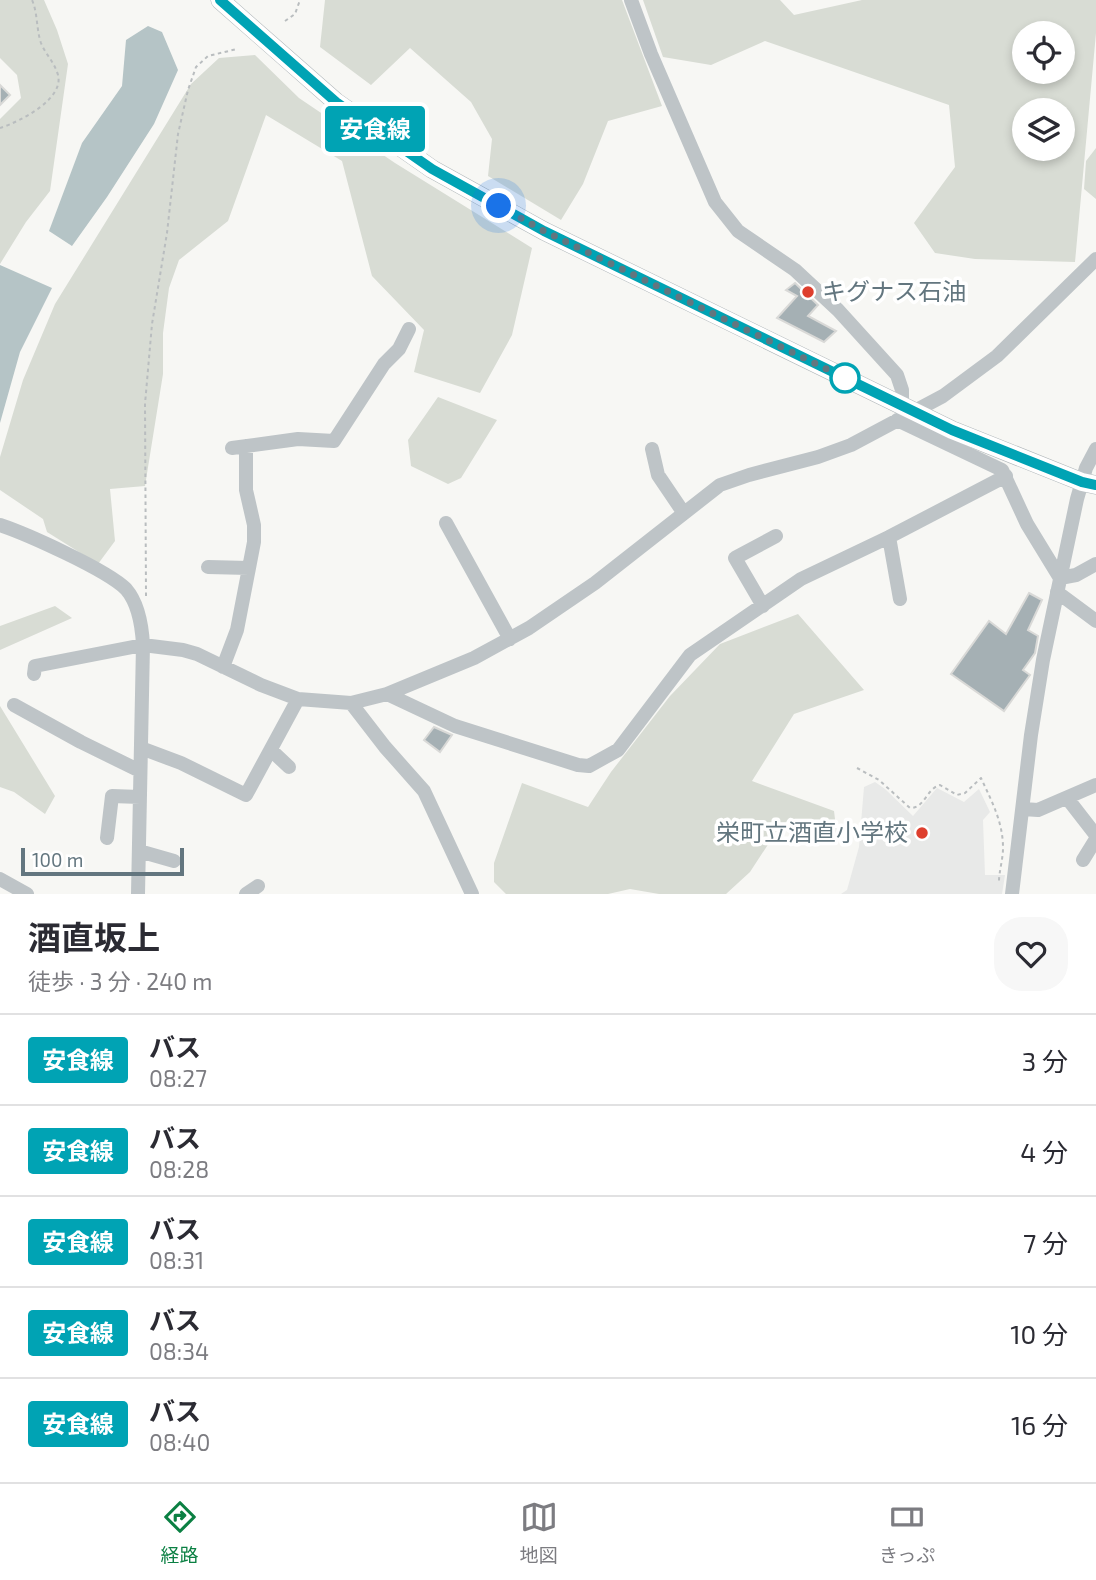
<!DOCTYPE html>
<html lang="ja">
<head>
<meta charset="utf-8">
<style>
  body { margin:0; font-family:"Exo 2","Noto Sans JP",sans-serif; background:#f7f7f7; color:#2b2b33; height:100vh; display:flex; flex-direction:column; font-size:26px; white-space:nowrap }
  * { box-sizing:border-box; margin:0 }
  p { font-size:23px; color:#7c7c81 }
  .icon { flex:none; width:38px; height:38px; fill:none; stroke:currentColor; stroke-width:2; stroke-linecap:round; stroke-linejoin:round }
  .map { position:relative; height:894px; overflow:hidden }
  .details { display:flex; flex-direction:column; background:#fff; flex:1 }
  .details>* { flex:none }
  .badge { padding:0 14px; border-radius:5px; font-size:24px; line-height:46px }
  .controls { position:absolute; left:1012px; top:21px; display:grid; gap:14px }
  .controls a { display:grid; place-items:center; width:63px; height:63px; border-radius:50%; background:#fff; box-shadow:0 4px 10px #0003; font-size:35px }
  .scale { position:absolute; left:21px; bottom:18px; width:163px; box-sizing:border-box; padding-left:7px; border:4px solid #63767f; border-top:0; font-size:19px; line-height:24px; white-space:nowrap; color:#63767f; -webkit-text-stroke:5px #fff; paint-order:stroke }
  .you { position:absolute; width:35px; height:35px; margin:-18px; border:5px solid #fff; border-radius:50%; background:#1a73e8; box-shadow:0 0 0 10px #1a73e833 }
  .map>.badge { position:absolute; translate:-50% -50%; box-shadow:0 0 0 4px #fff }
  .round { display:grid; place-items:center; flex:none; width:74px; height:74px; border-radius:28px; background:#f7f7f7 }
  .overview { display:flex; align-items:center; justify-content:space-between; height:119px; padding:0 28px }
  h1 { font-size:33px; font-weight:700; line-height:52px }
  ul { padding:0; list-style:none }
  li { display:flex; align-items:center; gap:21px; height:91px; padding:0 28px; border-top:2px solid #e1e1e2 }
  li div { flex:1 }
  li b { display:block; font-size:26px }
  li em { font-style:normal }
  li .badge { min-width:77px; font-weight:700; text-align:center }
  .tab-bar { display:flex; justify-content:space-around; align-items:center; height:98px; border-top:2px solid #e1e1e2; background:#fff; font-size:19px; color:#7c7c81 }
  .tab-bar a { display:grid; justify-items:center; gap:4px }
  .tab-bar .on { color:#0b8043 }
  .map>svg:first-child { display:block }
</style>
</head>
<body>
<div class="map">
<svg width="1096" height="894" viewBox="0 0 1096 894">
  <rect width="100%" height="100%" fill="#f7f7f4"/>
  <path fill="#e8e9e8" d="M875,782l10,7 28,27 24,-28 27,14 15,-13 11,23 -7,8 2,55h20l-3,19h-161l6,-4 12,-43 5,-60z"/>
  <path fill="#d8dcd4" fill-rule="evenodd" d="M0,0h44l13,30 11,34 -18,127 -24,31 -26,42v-145l21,-21 -4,-23 -17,-17z
    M325,0h297l40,106 -54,15 -25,63 -22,36 -73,-44 4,-37 -21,-37 -61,-54 -39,37 -51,-38z
    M643,0h137l14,15 68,-15h234v33l-21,229 -100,-3 -40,-6 -21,-30 41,-56 -6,-62 -184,-64 -54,24 -48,-8zM1024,33h38v39h-38zM1024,110h38v39h-38z
    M255,55l44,43 96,65 137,85 -20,87 -32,58 -66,-21 10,-42 -52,-54 -30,-115 -76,-46 -38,106 -49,39 -10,28 -6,45v41l-18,112 -35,3 5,52 -17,23 -51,-32 -4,-13 -43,-29v-33l23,-77 32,-76 136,-220 28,-26z
    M1096,148v51l-12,-10 2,-28z
    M438,397l59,23 -36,58 -13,6 -37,-18 -3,-26z
    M55,606l17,12 -72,32v-24z
    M798,614l66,76 -70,24 -42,67 82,30 3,24 -55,-12 -32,49 -24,22h-67l-29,-5 -22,5h-102l-12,-12v-19l28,-80 66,24 23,-35 59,-76 50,-52z
    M0,706l55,90 -10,18 -31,-22 -14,-5z"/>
  <path fill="#b5c4c6" d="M148,26l14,6 16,38 -24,54 -47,73 -35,49 -23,-15 33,-88 40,-57 4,-46z
    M0,265l52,23 -32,64 -20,71z"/>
  <path fill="#a5b0b4" stroke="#d9d9d7" stroke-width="2" d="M0,85l10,10 -10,10z
    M795,283l23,22 -10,11 28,15 -12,11 -47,-24 20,-22 -11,-6z
    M1029,593l13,7 -14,30 10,6 -3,17 -12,17 7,5 -26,36 -53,-37 38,-53 17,13z
    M434,727l18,8 -12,17 -16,-12z"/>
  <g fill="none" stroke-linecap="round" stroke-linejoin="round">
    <g stroke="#b2b8bb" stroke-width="19">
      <path id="major" d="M220,0l116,102 96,67 112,62 408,199 130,52 14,3"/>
    </g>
    <path stroke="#b9bdbf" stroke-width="2" stroke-dasharray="3.5 3.5" stroke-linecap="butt" d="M285,21l10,-7 5,-14
      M0,128c19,-6 68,-30 57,-56 -4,-11 -12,-19 -16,-29 -5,-15 -3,-29 -9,-43
      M146,596l-1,-192 7,-80 15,-91 11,-99 10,-44 8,-23 12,-11 29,-7
      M857,768l22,12 31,28c15,0 16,-19 30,-23l17,10 8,-2 16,-15c11,24 22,44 22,70 0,11 -4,24 -4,33"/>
    <path stroke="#bec4c7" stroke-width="14" d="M631,0l20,54 64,148 23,29 57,39 43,40 59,65 5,15v15
      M897,420l105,50 25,54 33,54
      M232,448l66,-9 36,2 50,-77 15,-15 10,-20
      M652,449l6,26 25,37
      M446,523l64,116
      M0,525c27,9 107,45 126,64 13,15 16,37 17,56l-5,249
      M889,537l11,62
      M208,567l41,1
      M1060,578l16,-3 20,-11
      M1057,592l39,29
      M763,606l-28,-48 41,-22
      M223,667l14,-37 17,-88v-17l-8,-35v-44
      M34,674l1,-8 108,-21 40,5 14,4 64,31 37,14 53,4 36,-9 87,-36 55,-30 66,-45 125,-98 29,-10 69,-18 33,-12 92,-49 54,-40 99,-97
      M387,694l68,32 123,39 11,1 29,-16 72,-95 111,-76 88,-42 117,-61
      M351,703l34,44 39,44 48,103
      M14,705l67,37 59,29
      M141,748l40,15 65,32 52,-96
      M271,750l18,17
      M1067,798l28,36 1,5 -13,21
      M1023,809l15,1 58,-25
      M107,838l5,-42 28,1
      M139,851l35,10
      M0,879l27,15
      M246,894l12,-8
      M1012,894l19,-159 12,-75 34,-161 9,-31 10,-19"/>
    <use href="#major" stroke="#fff" stroke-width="18"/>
  </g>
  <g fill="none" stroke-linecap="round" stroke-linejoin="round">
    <g stroke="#fff" stroke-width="16">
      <path id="line" d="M220,0l116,102 96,67 112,62 408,199 130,52 14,3"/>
    </g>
    <use href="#line" stroke="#00a3b4" stroke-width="10"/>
    <path stroke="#63767f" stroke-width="7" stroke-dasharray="0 12.6" d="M499,206l45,25 301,147"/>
  </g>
  <g fill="#de3f2e" stroke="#fff" stroke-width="2.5">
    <circle cx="808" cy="292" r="7"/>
    <circle cx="922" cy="833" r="7"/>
  </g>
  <circle fill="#fff" stroke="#00a3b4" stroke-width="3.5" cx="845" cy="378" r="14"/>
  <g text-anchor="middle" stroke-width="7" stroke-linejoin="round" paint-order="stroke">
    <g font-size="24" fill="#63767f" stroke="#fff" text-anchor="start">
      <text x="822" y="300">キグナス石油</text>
      <text x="908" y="841" text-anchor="end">栄町立酒直小学校</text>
    </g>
  </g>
</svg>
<div class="controls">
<a><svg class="icon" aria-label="locate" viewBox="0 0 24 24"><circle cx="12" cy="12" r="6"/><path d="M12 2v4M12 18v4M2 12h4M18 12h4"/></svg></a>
<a><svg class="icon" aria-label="layers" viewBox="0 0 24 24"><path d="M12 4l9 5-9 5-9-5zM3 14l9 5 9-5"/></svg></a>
</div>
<div class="scale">100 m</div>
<div class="you" style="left:499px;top:206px"></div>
<b class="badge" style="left:375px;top:129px;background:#00a3b4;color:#fff">安食線</b>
</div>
<section class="details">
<div class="overview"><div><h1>酒直坂上</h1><p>徒歩 · 3 分 · 240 m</p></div><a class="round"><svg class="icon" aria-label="heart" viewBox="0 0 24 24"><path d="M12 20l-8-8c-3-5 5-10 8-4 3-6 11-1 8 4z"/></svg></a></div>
<ul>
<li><span class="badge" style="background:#00a3b4;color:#fff">安食線</span><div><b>バス</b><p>08:27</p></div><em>3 分</em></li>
<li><span class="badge" style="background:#00a3b4;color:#fff">安食線</span><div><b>バス</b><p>08:28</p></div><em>4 分</em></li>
<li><span class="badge" style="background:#00a3b4;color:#fff">安食線</span><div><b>バス</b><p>08:31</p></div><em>7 分</em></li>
<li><span class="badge" style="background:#00a3b4;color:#fff">安食線</span><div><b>バス</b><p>08:34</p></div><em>10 分</em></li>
<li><span class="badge" style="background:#00a3b4;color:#fff">安食線</span><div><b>バス</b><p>08:40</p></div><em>16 分</em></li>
</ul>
</section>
<nav class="tab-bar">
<a class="on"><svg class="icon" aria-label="directions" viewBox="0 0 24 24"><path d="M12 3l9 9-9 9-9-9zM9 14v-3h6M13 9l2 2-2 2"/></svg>経路</a>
<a><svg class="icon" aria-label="map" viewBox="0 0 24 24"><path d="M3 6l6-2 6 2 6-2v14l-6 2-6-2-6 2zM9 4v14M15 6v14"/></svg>地図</a>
<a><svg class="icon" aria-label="tickets" viewBox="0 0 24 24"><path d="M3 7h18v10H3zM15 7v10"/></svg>きっぷ</a>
</nav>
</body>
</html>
